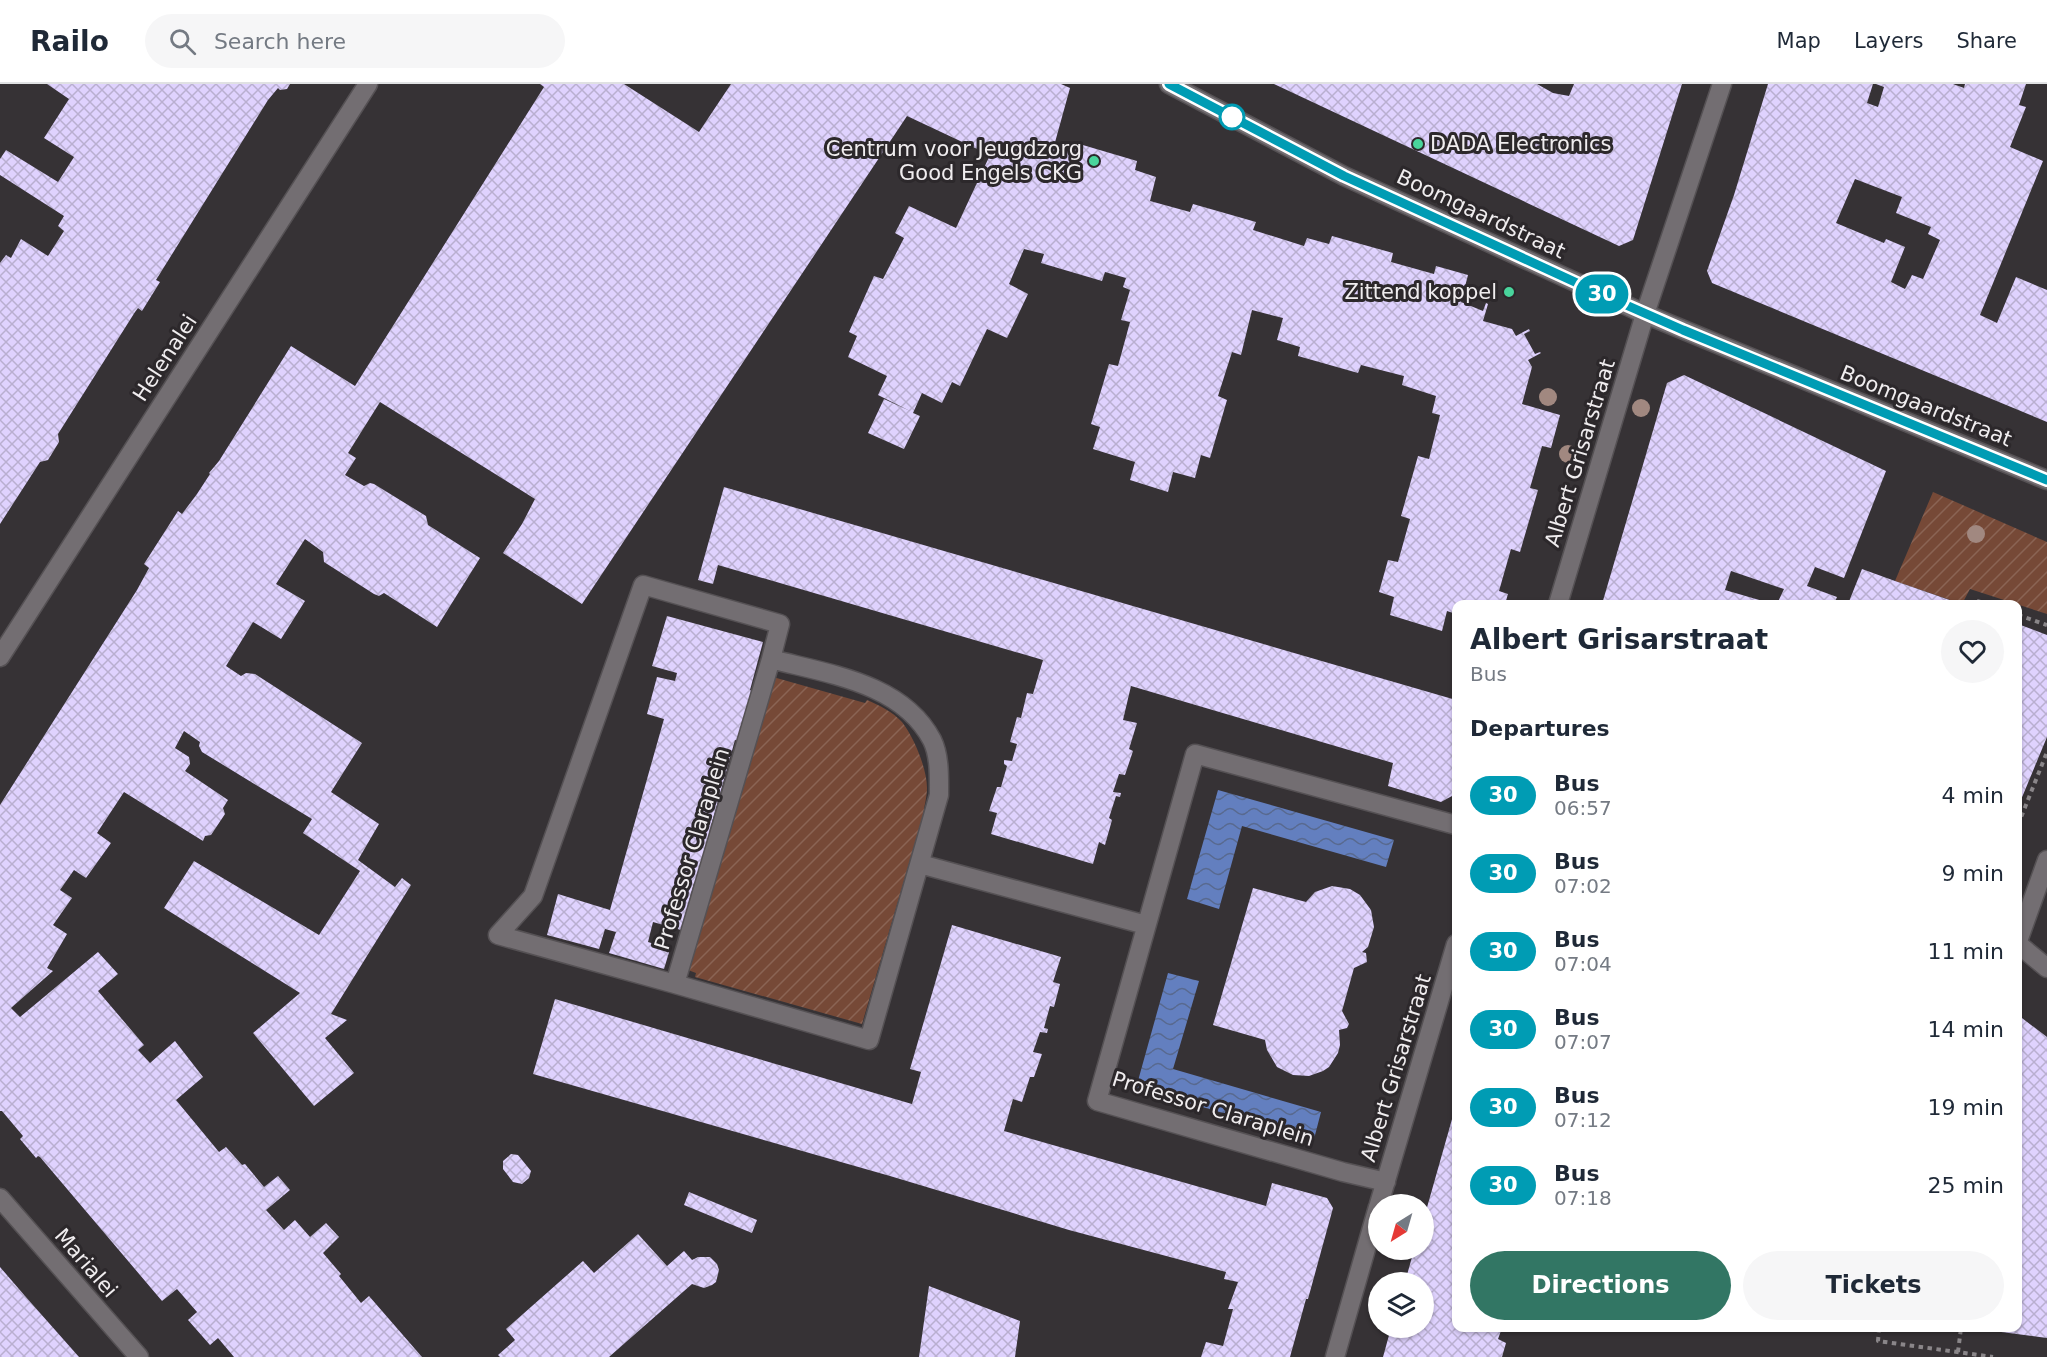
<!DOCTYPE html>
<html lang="en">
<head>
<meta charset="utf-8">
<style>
  body { margin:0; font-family:"DejaVu Sans",sans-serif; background:#f6f6f7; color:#1f2937; height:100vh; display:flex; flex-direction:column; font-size:22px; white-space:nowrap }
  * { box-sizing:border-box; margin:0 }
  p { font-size:20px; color:#747a83 }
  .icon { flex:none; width:33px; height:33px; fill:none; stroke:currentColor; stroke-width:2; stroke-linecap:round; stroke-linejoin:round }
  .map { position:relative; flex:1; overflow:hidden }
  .details { position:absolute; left:1452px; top:516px; width:570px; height:732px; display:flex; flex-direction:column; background:#fff; border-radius:12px; box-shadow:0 2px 4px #0004 }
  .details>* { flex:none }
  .badge { padding:0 12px; border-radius:20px; font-size:21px; line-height:39px }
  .needle { width:39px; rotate:217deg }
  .buttons { position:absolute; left:1368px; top:1110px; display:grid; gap:12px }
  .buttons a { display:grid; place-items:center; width:66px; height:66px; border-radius:50%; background:#fff; box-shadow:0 2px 4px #0004; font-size:30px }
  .map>.badge { position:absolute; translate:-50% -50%; box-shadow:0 0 0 3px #fff }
  h2 { padding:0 18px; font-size:22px; line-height:54px }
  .round { display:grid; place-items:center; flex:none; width:63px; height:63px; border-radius:32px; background:#f6f6f7 }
  .head { display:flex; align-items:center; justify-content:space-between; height:102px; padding:0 18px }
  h1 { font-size:28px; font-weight:800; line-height:45px }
  .cta { display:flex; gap:12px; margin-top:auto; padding:12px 18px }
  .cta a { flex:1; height:69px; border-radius:36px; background:#327664; color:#fff; font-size:24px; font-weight:800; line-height:69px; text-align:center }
  .cta a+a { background:#f6f6f7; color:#1f2937 }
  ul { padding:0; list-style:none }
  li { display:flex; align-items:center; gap:18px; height:78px; padding:0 18px }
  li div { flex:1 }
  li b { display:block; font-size:22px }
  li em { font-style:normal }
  li .badge { min-width:66px; font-weight:700; text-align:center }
  header { display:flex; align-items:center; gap:36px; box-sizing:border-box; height:84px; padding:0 30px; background:#fff; border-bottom:2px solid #e0e1e3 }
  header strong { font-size:28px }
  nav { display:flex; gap:33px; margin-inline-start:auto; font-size:21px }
  .search { width:420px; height:54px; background:#f6f6f7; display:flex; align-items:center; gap:15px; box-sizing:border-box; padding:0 21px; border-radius:33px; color:#747a83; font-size:22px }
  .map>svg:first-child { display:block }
</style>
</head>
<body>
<header>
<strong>Railo</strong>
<div class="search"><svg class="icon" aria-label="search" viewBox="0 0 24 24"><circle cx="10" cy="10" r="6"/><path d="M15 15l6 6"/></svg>Search here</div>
<nav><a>Map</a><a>Layers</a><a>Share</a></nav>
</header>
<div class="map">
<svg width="2047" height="1273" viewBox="0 0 2047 1273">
  <defs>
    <pattern id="garden-furrows" width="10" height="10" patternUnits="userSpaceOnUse" patternTransform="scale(1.5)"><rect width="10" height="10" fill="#764937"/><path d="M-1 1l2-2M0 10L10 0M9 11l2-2" fill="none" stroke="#8a6454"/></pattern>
    <pattern id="water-waves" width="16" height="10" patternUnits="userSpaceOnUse" patternTransform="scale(1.5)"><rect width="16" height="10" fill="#637fbf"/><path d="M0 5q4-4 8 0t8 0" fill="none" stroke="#58698f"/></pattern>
    <pattern id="building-cross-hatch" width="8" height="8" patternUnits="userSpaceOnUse" patternTransform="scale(1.5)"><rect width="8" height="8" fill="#dfd2fe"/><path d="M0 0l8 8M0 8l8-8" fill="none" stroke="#b9afd0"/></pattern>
  </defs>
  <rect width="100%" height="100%" fill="#363235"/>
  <path fill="url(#garden-furrows)" d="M1933,408l114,50v72l-77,-25 -8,15 -67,-23z
    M773,593l92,26 2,-3c12,5 26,12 35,22 12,15 25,47 25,66 0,9 -3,19 -4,28l-61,208 -167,-47 1,-4 -8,-3z"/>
  <path fill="url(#water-waves)" d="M1218,706l176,50 -8,27 -144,-41 -23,83 -32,-10z
    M1168,889l31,8 -26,88 148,43 -7,27 -178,-51z"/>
  <path fill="url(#building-cross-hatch)" fill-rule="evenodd" d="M47,0h243l-3,5 -7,1 -2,-2 -10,12 -112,180 4,2 -18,29 -4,-3 -3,4 -77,122 1,8 -11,18 -8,2 -40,62v-261l6,-8 5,3 10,-19 27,17 16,-25 -6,-5 6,-10 -64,-41v-16l6,-9 52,32 16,-25 -30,-19 25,-39z
    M540,0h84l75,48 32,-48h330l9,4 -16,58 20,6 2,-9 61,18 -2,9 21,7 -6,24 40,11 3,-8 63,18 -3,8 51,16 3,-8 22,6 3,-8 61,17 -2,9 43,12 2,-8 32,9 -7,27 22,9 3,-8 2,1 -5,17 29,8 4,7 13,-7 1,2 -6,3 11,20 5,-2 1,1 -13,7 4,7 -10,37 38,11 -9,33 -9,-2 -12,42 8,2 -18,62 -9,-3 -12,42 9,3 -3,10h-49v10l-9,-3 -5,20 -52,-16 4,-18 -15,-5 9,-32 10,2 12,-43 -9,-3 17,-60 11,3 11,-44 -8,-2 4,-17 -34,-11 2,-9 -43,-11 -3,8 -60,-17 2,-9 -23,-7 6,-22 -31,-8 -11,45 -9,-3 -14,44 9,4 -17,58 -9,-3 -6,23 -22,-6 -5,20 -38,-12 5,-18 -42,-13 7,-22 -9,-3 18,-60 9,2 12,-44 -9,-2 9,-30 -7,-3 3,-9 -21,-6 -3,9 -61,-18 3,-9 -20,-5 -15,35 19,10 -21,44 -20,-9 -27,57 -8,-4 -10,21 -20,-10 -9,20 7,3 -16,33 -36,-16 16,-34 26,12 -32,-16 9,-19 -39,-19 9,-21 -8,-4 25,-56 9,3 21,-41 -9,-5 14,-27 47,22 34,-73 -83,-39 -325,488 -79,-51 19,-29 13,-25 -155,-97 -32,51 8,5 -11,17 19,11 6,-3 4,1 52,32 2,9 52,33 -43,69 -53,-34 -5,3 -5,-2 -50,-32 -1,-10 -18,-13 -29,45 29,17 -24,38 -28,-17 -27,44 15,10 5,-3 9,1 107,69 -31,49 48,32 -21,36 37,27 7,-9 9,7 -80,129 16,6 -22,18 29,35 -40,33 -61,-73 47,-40 -136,-85 30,-47 125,74 41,-64 -57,-38 9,-14 -110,-67 -3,-6 1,-4 -16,-11 -9,17 14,9 1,7 -5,7 43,29 -5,8 2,6 -14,21 -6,1 -2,5 -79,-49 -27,41 14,10 -25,35 -12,-8 -14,20 12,8 -19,27 14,9 -20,34 6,3 -42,37 9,9 78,-65 20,22 -20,17 46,54 -6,5 12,13 25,-22 28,36 -27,23 43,52 7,-5 16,18 3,-1 19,23 14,-11 12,14 -24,20 18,20 11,-10 15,17 16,-14 13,14 -16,16 18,21 -2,2 22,27 8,-7 53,61h-188l-16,-19 -8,7 -22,-25 9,-8 -20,-23 -15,12 -122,-144 -2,-1 -2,2 -16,-19 3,-3 -21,-25h-2v-306l137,-215 12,-22 -5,-4 34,-53 4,3 15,-20 13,-20 -1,-1 10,-12 72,-115 64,40 189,-299z
    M1274,0h263l16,9 16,3 5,-12h108l-49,156 -14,6z
    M1768,0h105l-6,19 11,4 6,-20 -8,-3h77l11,4 1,-4h61l-7,21 7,2 -16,40 33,14 -63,154 17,8 19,-46 31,13v132l-335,-139 -5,-12 27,-76zM1855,95l47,18 -6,16 35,14 -3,7 12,6 -17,39 -11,-4 -7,14 -14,-7 14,-35 -19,-8 -2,4 -48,-20z
    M1684,291l202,96 -42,107 -29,-11 -8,19 30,11 -3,7h-57l7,-15 -53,-18 -6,19 48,14h-171l65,-221z
    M724,403l732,213v85l-1,6 -3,5 -11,6 -53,-16 5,-23 -262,-77 -8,34 14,3 -8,26 4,2 -8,24 -6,-1 -6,18 8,1 -1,4 -4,-1 -7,22 3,2 -7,25 -6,-3 -6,22 -102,-30 6,-21 -8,-2 8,-24h4l6,-21 -3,-2v-4l8,1 5,-17 -7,-2 7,-25 4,1 6,-25 6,1 10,-34 -325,-95 -5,19 -15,-4z
    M1862,485l33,12 66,23h-113z
    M667,532l96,26 -13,48 3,1 -14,50 -4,-1 -26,93 4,1 -15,50 -4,-1 -13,47 -28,-8 -5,20 22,7 -6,20 -55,-16 7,-21 -11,-3 -6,20 -52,-14 11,-41 52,16 54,-191 -17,-5 10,-37 18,4 2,-8 -25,-7z
    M2018,540l29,11v102l-29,70z
    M1332,802l18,3 10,6 11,15 3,17 -6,20 -6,5 4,1 1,9 -13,6 -12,43 7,13 -2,4 -8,2 1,15 -2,8 -9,14 -6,4 -14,5 -16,-1 -16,-8 -10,-17 -2,-10 -52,-15 40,-137 53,14 9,-10z
    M952,841l109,32 -8,25 7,2 -6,23 -4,-1 -6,22 4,1 -1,4 -7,-1 -7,20 9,2 -8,23h-4l-8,25 -9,-3 -9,32 262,75 6,-23 55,15 6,10 -25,91h-2l-16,58h-89l5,-15 17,4 10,-37h-5l10,-27 -14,-3 2,-7 -157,-42 -179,-54 -357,-102 22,-75 357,105 9,-32 -11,-3z
    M2018,931l29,22v301l-69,-9 40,-1z
    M1456,1021v223h46l-4,11 8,4 -4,14h-119l8,-29h33v-46h-19l9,-32h10v-32z
    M511,1070l7,1 13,16 -2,7 -7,6 -9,-2 -10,-13v-8z
    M689,1108l68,28 -5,13 -68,-28z
    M638,1150l29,32 17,-15 8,9 6,-3h12l7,7 2,6 -3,12 -4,3 -8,3 -12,-4 -83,73h-109l-2,-2 17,-15 -9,-11 77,-68 11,12z
    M0,1183l25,29 54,61h-79z
    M929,1202l91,35 -5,36h-96z"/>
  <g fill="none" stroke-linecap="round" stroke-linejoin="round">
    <g stroke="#555154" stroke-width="21">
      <path id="lane" d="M2018,857l29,-81
        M2018,860l29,24"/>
    </g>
    <g stroke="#555154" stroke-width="21">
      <path id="street" d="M1169,0l175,92 301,138 402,166
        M1558,520l87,-290 77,-230
        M0,573l368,-573
        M771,575c57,15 131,24 161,81 8,16 7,38 7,55l-70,245 -194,-56z
        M920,780l226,61
        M675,900l-177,-49 35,-39 110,-311 137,39 -9,35
        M1386,1098l-43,-10 -246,-71 98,-347 261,71
        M0,1114l139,159
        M1379,1120l77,-260
        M1335,1273l43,-150"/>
    </g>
    <path stroke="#8a8689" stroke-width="4" stroke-dasharray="4.5 4.5" stroke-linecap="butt" d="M1977,517l12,3
      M2018,531l29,10
      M2018,741l29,-73
      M1879,1244l-1,13 115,16
      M1958,1268l3,-24"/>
    <use href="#lane" stroke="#736e72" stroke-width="18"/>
    <use href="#street" stroke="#736e72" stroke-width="18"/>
  </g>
  <g fill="#a18880">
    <circle cx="1548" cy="313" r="9"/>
    <circle cx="1641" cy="324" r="9"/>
    <circle cx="1568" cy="370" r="9"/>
    <circle cx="1976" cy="450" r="9"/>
  </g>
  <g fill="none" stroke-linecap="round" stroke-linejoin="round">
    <g stroke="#fff" stroke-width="14">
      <path id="line" d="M1169,0l175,92 257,118 82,36 364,150"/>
    </g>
    <use href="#line" stroke="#009cb4" stroke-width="9"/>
  </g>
  <circle fill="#fff" stroke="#009cb4" stroke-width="3" cx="1232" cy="33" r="12"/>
  <g fill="#49d49c" stroke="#2c282b" stroke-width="2">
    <circle cx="1418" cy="60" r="6"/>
    <circle cx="1094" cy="77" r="6"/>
    <circle cx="1509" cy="208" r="6"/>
  </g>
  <g text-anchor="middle" stroke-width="6" stroke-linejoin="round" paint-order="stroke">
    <g font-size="21" fill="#f0edef" stroke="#2c282b" text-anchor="end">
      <text x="1430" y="67" text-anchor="start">DADA Electronics</text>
      <text x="1082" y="72">Centrum voor Jeugdzorg<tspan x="1082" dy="24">Good Engels CKG</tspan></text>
      <text x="1497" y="215">Zittend koppel</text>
    </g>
    <g font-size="21" fill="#f0edef" stroke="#2c282b">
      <text transform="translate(1481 130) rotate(25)" y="7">Boomgaardstraat</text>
      <text transform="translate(165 274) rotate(-57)" y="7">Helenalei</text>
      <text transform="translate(1926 322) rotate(22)" y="7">Boomgaardstraat</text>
      <text transform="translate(1580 369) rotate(-73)" y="7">Albert Grisarstraat</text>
      <text transform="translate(692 765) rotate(-73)" y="7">Professor Claraplein</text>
      <text transform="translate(1396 984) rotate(-73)" y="7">Albert Grisarstraat</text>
      <text transform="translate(1213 1025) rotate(17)" y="7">Professor Claraplein</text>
      <text transform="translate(86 1179) rotate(49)" y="7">Marialei</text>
    </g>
  </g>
</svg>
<div class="buttons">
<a><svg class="needle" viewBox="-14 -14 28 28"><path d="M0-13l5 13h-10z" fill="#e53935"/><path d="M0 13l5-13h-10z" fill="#747a83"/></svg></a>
<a><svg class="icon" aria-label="layers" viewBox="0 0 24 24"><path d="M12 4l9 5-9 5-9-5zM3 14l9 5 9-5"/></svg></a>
</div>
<b class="badge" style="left:1602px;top:210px;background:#009cb4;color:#fff">30</b>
<section class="details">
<div class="head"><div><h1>Albert Grisarstraat</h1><p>Bus</p></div><a class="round"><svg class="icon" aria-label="heart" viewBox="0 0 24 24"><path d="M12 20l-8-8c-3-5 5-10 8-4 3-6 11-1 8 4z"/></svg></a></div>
<h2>Departures</h2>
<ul>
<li><span class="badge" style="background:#009cb4;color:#fff">30</span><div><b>Bus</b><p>06:57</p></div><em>4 min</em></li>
<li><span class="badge" style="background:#009cb4;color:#fff">30</span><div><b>Bus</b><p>07:02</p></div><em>9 min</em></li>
<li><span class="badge" style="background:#009cb4;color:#fff">30</span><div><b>Bus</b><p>07:04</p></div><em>11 min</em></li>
<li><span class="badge" style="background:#009cb4;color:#fff">30</span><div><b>Bus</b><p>07:07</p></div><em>14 min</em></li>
<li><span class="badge" style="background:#009cb4;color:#fff">30</span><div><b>Bus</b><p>07:12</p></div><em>19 min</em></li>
<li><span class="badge" style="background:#009cb4;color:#fff">30</span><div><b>Bus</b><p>07:18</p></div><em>25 min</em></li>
</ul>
<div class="cta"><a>Directions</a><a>Tickets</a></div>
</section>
</div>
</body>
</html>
